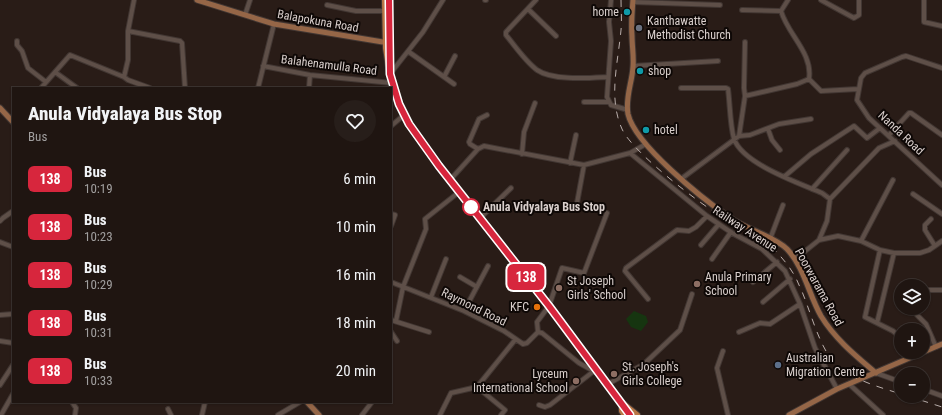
<!DOCTYPE html>
<html lang="en">
<head>
<meta charset="utf-8">
<style>
  body { margin:0; font-family:"Roboto Condensed",sans-serif; background:#271e1a; color:#f1f3f6; height:100vh; display:flex; flex-direction:column; font-size:15px; white-space:nowrap }
  * { box-sizing:border-box; margin:0 }
  p { font-size:13px; color:#a19f9f }
  .icon { flex:none; width:22px; height:22px; fill:none; stroke:currentColor; stroke-width:2; stroke-linecap:round; stroke-linejoin:round }
  .map { position:relative; flex:1; overflow:hidden }
  .sheet { position:absolute; left:12px; top:87px; width:380px; height:316px; display:flex; flex-direction:column; background:#1f1511; border-radius:0px; box-shadow:0 1px 3px #0004,0 0 0 1px #3c3431 }
  .sheet>* { flex:none }
  .badge { padding:0 8px; border-radius:6px; font-size:14px; line-height:26px }
  .fabs { position:absolute; left:894px; top:279px; display:grid; gap:8px }
  .fabs a { display:grid; place-items:center; width:36px; height:36px; border-radius:50%; background:#1f1511; box-shadow:0 1px 3px #0004,0 0 0 1px #3c3431; font-size:20px }
  .map>.badge { position:absolute; translate:-50% -50%; box-shadow:0 0 0 2px #fff }
  .round { display:grid; place-items:center; flex:none; width:42px; height:42px; border-radius:21px; background:#271e1a }
  .summary { display:flex; align-items:center; justify-content:space-between; height:68px; padding:0 16px }
  h1 { font-size:19px; font-weight:800; line-height:30px }
  ul { padding:0; list-style:none }
  li { display:flex; align-items:center; gap:12px; height:48px; padding:0 16px }
  li div { flex:1 }
  li b { display:block; font-size:15px }
  li em { font-style:normal }
  li .badge { min-width:44px; font-weight:700; text-align:center }
  .map>svg:first-child { display:block }
</style>
</head>
<body>
<div class="map">
<svg width="942" height="415" viewBox="0 0 942 415">
  <rect width="100%" height="100%" fill="#291c17"/>
  <path fill="#163510" d="M634,311l12,5 2,6 -7,9 -10,-4 -5,-8z"/>
  <g fill="none" stroke-linecap="round" stroke-linejoin="round">
    <g stroke="#423733" stroke-width="6">
      <path id="minor" d="M485,0h1
        M536,0l-30,32v3c9,11 19,26 31,35 16,11 52,8 71,7
        M611,0l-2,22 2,19 -4,56 4,8 17,5
        M821,0l33,18 5,-3v-15
        M924,0v22l18,4
        M633,2l87,3
        M327,5l29,6h29
        M528,9l28,27
        M742,10l39,1
        M245,15l5,-15
        M128,31l6,-31
        M17,41v4l5,6 6,17 18,14
        M745,42l-1,46 1,8
        M409,52l45,32
        M263,66l47,9 82,8
        M633,66l85,-5
        M942,68l-36,-12 -4,1 -37,16 -4,5 -4,22 12,18 73,67
        M55,72l22,16
        M390,74l33,-42 20,-32
        M444,77l11,-21
        M809,79l12,12 37,-2
        M41,88l29,-33 54,22
        M150,88l-22,-8 -4,-3 4,-17v-29l52,10 2,2 3,45
        M258,88l16,-64
        M309,88l1,-13
        M681,88h45l2,1c2,15 2,36 6,50 9,25 65,44 88,54l8,6 -3,22 -8,19
        M584,102h25
        M391,126l13,-11
        M768,129l4,11 8,10
        M889,135l20,-22h2l31,22
        M739,136l11,-1 29,-11 32,-5
        M478,149l-8,-5 -1,-2 10,-23 8,-4
        M630,153l77,63 25,17 30,16 23,22 15,33 15,44 22,41
        M522,154l2,-22 11,-29
        M570,163l6,-28
        M785,176l26,-22 43,-28 13,12 13,-10
        M681,179l58,-43 6,-40 52,-12 12,-5c4,-26 -21,-44 -28,-68l7,-11
        M450,180l28,-31 6,-3 100,19 46,-12 16,-9
        M812,189l35,-39
        M913,194l29,20
        M830,199l49,-51 16,-7
        M577,203l7,-38
        M391,214l4,1 -4,11
        M480,218l31,-30
        M931,219l-6,6v5l10,16
        M0,221l3,-3 10,-7
        M770,239l13,-34
        M861,241l32,-61
        M0,242l13,5
        M701,245l18,-21
        M880,250l-15,67 28,14 8,7
        M794,258l10,-6 15,-12 19,-4 23,5 19,9 14,3h26l9,-3 13,-9
        M712,259l19,-27
        M460,277l17,10
        M391,282l73,29 40,20 19,13 4,-1 11,-11 4,1 37,30 18,10
        M753,282l24,-20
        M924,290h18
        M431,297l15,-38
        M648,299l-23,-28 1,-3 51,-38 12,1 7,-4 11,-11
        M763,302l27,-23
        M464,311l24,-45
        M0,315l13,-1
        M917,315l9,9 10,23
        M391,320l38,12
        M396,321l7,-34 23,-58 -1,-10 34,-27
        M877,323l17,-70
        M391,332l6,9
        M538,332l-1,-10 12,-16 13,-38 22,5 23,-60
        M739,332l21,-9 10,1 30,-20
        M0,341l13,2
        M723,351l-6,17 11,47
        M876,373l25,9
        M608,384l36,-20 36,-34 12,-36
        M849,384l34,31
        M0,385l13,-20
        M477,387l28,23 -4,5
        M923,389l19,7
        M72,402l4,6 -1,7
        M539,405l6,2 5,-2 44,-34
        M168,409l3,6
        M1,415l12,-21
        M202,415l3,-13
        M278,415l22,-13
        M362,415l10,-13
        M440,415l11,-22 26,-6 38,-47"/>
    </g>
    <g stroke="#423733" stroke-width="7">
      <path id="major" d="M197,0l77,24 115,19
        M633,0c-1,12 -2,24 -1,36 0,10 2,21 1,31 -1,16 -8,31 -5,47 7,31 75,85 101,103 16,12 45,19 58,32 17,18 22,46 34,67 14,23 35,40 55,57
        M0,108l13,14
        M307,402l12,13
        M789,415l48,-26 105,-45"/>
    </g>
    <g stroke="#423733" stroke-width="8">
      <path id="highway" d="M385,0l1,48 4,26 9,30 10,20 30,42 110,140 81,109
        M389,21l1,35
        M625,415l-3,-4v-8l15,12"/>
    </g>
    <use href="#minor" stroke="#5e4f48" stroke-width="4"/>
    <use href="#major" stroke="#956647" stroke-width="5"/>
    <use href="#highway" stroke="#b97646" stroke-width="6"/>
    <path stroke="#b9aeab" stroke-width="1" stroke-dasharray="7 7" stroke-linecap="butt" d="M621,0c0,10 1,20 0,30 -3,33 -13,68 1,99 10,23 79,76 102,89 15,10 36,18 49,30 11,12 20,22 26,37 11,22 20,66 39,81 18,15 41,21 63,28
      M908,396l34,11"/>
  </g>
  <g fill="none" stroke-linecap="round" stroke-linejoin="round">
    <g stroke="#fff" stroke-width="9">
      <path id="line" d="M389,0l1,74 9,30 10,20 30,42 110,140 81,109"/>
    </g>
    <use href="#line" stroke="#d7263d" stroke-width="6"/>
  </g>
  <g fill="#0f9aa8" stroke="#0e0806" stroke-width="1.5">
    <circle cx="627" cy="12" r="4"/>
    <circle cx="640" cy="71" r="4"/>
    <circle cx="646" cy="130" r="4"/>
  </g>
  <circle fill="#6b7280" stroke="#0e0806" stroke-width="1.5" cx="639" cy="28" r="4"/>
  <circle fill="#fff" stroke="#d7263d" stroke-width="2" cx="471" cy="207" r="8"/>
  <g fill="#8d6e63" stroke="#0e0806" stroke-width="1.5">
    <circle cx="697" cy="284" r="4"/>
    <circle cx="559" cy="288" r="4"/>
    <circle cx="614" cy="374" r="4"/>
    <circle cx="576" cy="381" r="4"/>
  </g>
  <circle fill="#e8710a" stroke="#0e0806" stroke-width="1.5" cx="537" cy="307" r="4"/>
  <circle fill="#5c6f8a" stroke="#0e0806" stroke-width="1.5" cx="778" cy="365" r="4"/>
  <g text-anchor="middle" stroke-width="4" stroke-linejoin="round" paint-order="stroke">
    <g font-size="12" fill="#d9cfcc" stroke="#0e0806" text-anchor="start">
      <text x="619" y="16" text-anchor="end">home</text>
      <text x="647" y="25">Kanthawatte<tspan x="647" dy="14">Methodist Church</tspan></text>
      <text x="648" y="75">shop</text>
      <text x="654" y="134">hotel</text>
      <text x="705" y="281">Anula Primary<tspan x="705" dy="14">School</tspan></text>
      <text x="567" y="285">St Joseph<tspan x="567" dy="14">Girls' School</tspan></text>
      <text x="529" y="311" text-anchor="end">KFC</text>
      <text x="786" y="362">Australian<tspan x="786" dy="14">Migration Centre</tspan></text>
      <text x="622" y="371">St. Joseph's<tspan x="622" dy="14">Girls College</tspan></text>
      <text x="568" y="378" text-anchor="end">Lyceum<tspan x="568" dy="14">International School</tspan></text>
    </g>
    <g font-size="12" fill="#d9cfcc" stroke="#0e0806">
      <text transform="translate(318 21) rotate(10)" y="4">Balapokuna Road</text>
      <text transform="translate(329 65) rotate(7)" y="4">Balahenamulla Road</text>
      <text transform="translate(901 133) rotate(43)" y="4">Nanda Road</text>
      <text transform="translate(745 229) rotate(33)" y="4">Railway Avenue</text>
      <text transform="translate(819 287) rotate(61)" y="4">Poorwarama Road</text>
      <text transform="translate(474 307) rotate(26)" y="4">Raymond Road</text>
    </g>
    <g font-size="12" font-weight="bold" fill="#d9cfcc" stroke="#0e0806" text-anchor="start">
      <text x="483" y="211">Anula Vidyalaya Bus Stop</text>
    </g>
  </g>
</svg>
<div class="fabs">
<a><svg class="icon" aria-label="layers" viewBox="0 0 24 24"><path d="M12 4l9 5-9 5-9-5zM3 14l9 5 9-5"/></svg></a>
<a>+</a>
<a>−</a>
</div>
<b class="badge" style="left:526px;top:277px;background:#d7263d;color:#fff">138</b>
<section class="sheet">
<div class="summary"><div><h1>Anula Vidyalaya Bus Stop</h1><p>Bus</p></div><a class="round"><svg class="icon" aria-label="heart" viewBox="0 0 24 24"><path d="M12 20l-8-8c-3-5 5-10 8-4 3-6 11-1 8 4z"/></svg></a></div>
<ul>
<li><span class="badge" style="background:#d7263d;color:#fff">138</span><div><b>Bus</b><p>10:19</p></div><em>6 min</em></li>
<li><span class="badge" style="background:#d7263d;color:#fff">138</span><div><b>Bus</b><p>10:23</p></div><em>10 min</em></li>
<li><span class="badge" style="background:#d7263d;color:#fff">138</span><div><b>Bus</b><p>10:29</p></div><em>16 min</em></li>
<li><span class="badge" style="background:#d7263d;color:#fff">138</span><div><b>Bus</b><p>10:31</p></div><em>18 min</em></li>
<li><span class="badge" style="background:#d7263d;color:#fff">138</span><div><b>Bus</b><p>10:33</p></div><em>20 min</em></li>
</ul>
</section>
</div>
</body>
</html>
